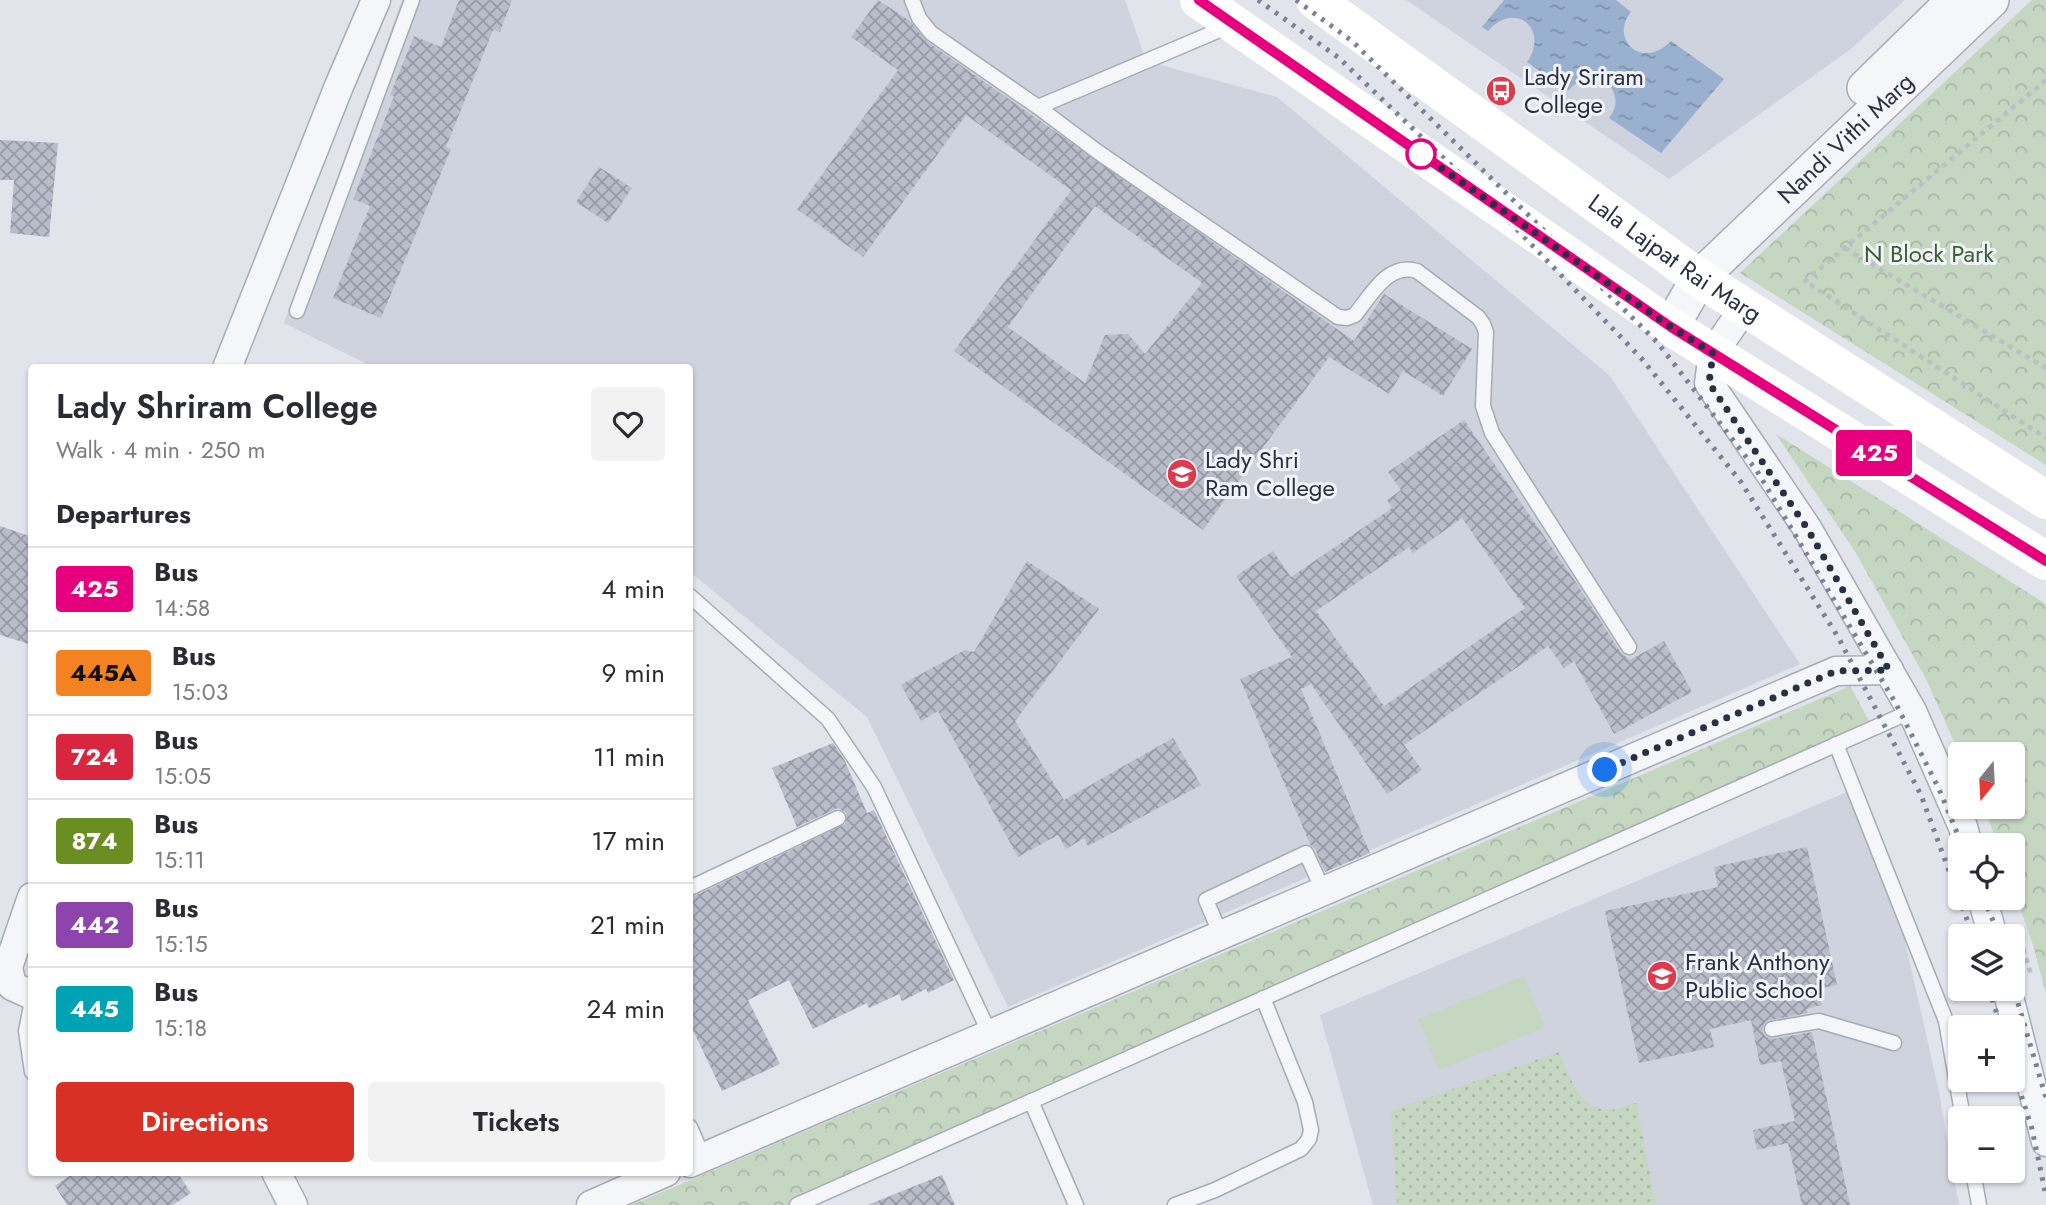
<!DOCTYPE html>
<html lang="en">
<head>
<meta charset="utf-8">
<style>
  body { margin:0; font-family:Jost,sans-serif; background:#f2f2f3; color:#2b2b33; height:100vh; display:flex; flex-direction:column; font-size:26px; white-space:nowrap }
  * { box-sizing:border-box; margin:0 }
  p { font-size:23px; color:#7c7c81 }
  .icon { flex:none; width:38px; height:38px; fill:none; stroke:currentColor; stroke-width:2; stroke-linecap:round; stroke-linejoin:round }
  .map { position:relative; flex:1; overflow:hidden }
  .sheet { position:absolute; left:28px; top:364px; width:665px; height:812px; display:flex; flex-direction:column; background:#fff; border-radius:7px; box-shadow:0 2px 5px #0004 }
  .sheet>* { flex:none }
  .badge { padding:0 14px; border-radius:5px; font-size:24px; line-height:46px }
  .needle { width:46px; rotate:198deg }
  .buttons { position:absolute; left:1948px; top:742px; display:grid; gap:14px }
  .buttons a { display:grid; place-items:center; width:77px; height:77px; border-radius:7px; background:#fff; box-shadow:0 2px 5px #0004; font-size:35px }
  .you { position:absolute; width:35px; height:35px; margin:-18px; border:5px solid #fff; border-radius:50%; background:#1a73e8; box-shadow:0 0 0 10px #1a73e833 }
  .map>.badge { position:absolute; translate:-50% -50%; box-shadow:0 0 0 4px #fff }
  h2 { padding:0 28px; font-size:26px; line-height:63px }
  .round { display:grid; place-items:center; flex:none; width:74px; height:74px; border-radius:7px; background:#f2f2f3 }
  .summary { display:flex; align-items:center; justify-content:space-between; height:119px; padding:0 28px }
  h1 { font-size:33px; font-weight:600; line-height:52px }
  .action { display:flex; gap:14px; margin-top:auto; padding:14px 28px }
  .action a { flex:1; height:80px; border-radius:7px; background:#d93025; color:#fff; font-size:28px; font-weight:600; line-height:80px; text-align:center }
  .action a+a { background:#f2f2f3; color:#2b2b33 }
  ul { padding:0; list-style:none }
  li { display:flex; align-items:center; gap:21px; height:84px; padding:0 28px; border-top:2px solid #e1e1e2 }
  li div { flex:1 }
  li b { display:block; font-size:26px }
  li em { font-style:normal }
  li .badge { min-width:77px; font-weight:700; text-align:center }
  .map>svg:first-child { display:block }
</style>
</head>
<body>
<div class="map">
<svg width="2046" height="1205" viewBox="0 0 2046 1205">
  <defs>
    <pattern id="grass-dots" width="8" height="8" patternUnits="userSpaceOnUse" patternTransform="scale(1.75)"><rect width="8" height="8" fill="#c5d6c1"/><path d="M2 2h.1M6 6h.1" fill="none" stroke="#a9b8a7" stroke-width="1.8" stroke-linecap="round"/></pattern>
    <pattern id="park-crowns" width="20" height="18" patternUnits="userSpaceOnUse" patternTransform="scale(1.75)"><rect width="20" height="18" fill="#c5d6c1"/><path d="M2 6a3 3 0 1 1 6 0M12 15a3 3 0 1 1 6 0" fill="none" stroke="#a9b8a7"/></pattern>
    <pattern id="water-ripples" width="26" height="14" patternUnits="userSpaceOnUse" patternTransform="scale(1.75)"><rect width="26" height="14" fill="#99b0ce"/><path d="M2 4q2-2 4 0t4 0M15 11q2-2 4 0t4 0" fill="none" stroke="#7d90a9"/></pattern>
    <pattern id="building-cross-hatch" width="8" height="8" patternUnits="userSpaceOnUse" patternTransform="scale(1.75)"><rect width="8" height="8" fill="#b8bdc9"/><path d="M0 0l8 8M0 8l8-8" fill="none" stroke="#969aa5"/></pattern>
  </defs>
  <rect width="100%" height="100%" fill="#e1e4eb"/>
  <path fill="#cfd3dd" d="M402,0h723l21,61 131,36 333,279 190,288 -792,343 -141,-290 -177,-145v-204l-317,-1 -89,-44z
    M1406,0h499l-53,48 -183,131z
    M1854,789l50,148 34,150 21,118h-586l-53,-190z"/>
  <path fill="url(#grass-dots)" d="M1559,1052c10,21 17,53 45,58 9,2 24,-5 32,-7l20,102h-259l-6,-94z"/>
  <path fill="url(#park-crowns)" d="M2032,0h14v465l-306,-192z
    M1776,434l270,170v390l-13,-49 -20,-58 -1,-42h-14l-14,-38h28v-53l-52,1 -34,-76 -70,-126z
    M1850,686l19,35 -1078,484h-159z"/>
  <path fill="#c5d6c1" d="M1524,976l21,51 -106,43 -21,-51z"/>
  <path fill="url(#water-ripples)" d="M1504,0h112l15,12c-22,27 11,59 40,29l53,38 -63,74 -52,-35c21,-24 -13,-60 -41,-27l-41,-29c23,-33 -12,-62 -39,-31l-6,-4z"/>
  <path fill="url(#building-cross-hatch)" fill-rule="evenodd" d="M459,0h53l-12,32 -7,-2 -47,117 5,2 -70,169 -48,-20 37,-92 -17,-7 41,-103 -4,-1 24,-59 27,11z
    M878,0l32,21 16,20 428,300 30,-47 88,55 -29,47 -40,-25 -14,23 -60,-37 -126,173 -249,-179 117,-161 -105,-75 -103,142 -66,-48 101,-139 -47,-33zM1095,206l107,77 -57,71 -17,-20 -23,1 -20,48 -77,-56z
    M0,140l58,3 -9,94 -39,-4 4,-53h-14z
    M599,167l33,21 -24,35 -32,-21z
    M1464,420l111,161 46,72 9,7 34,-19 28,51 -78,42 -40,-73 -10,7 -16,-22 -144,99 18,25 -35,24 -76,-110 -10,5 69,164 -45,19 -10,-23 -5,-5 -70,-165 52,-22 -56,-81 37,-25 18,26 101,-69 -5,-8 14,-10 -13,-18zM1462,518l63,90 -141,98 -68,-95 93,-64 4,6z
    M0,526l32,11v108l-32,-10z
    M1027,561l72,48 -84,112 49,79 109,-62 28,47 -113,61 -4,-8 -18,11 -8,-14 -40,22 -80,-146 -17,10 -20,-36 64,-35 9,2z
    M833,743l12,18 22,52 7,-3 80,170 -26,13 -2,-4 -24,12 -3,-7 -30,14 -2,-5 -54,26 -24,-49 -41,20 32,64 -58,27 -32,-67v-126l155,-74 1,-11 -8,-5 -41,19 -25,-59z
    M1807,847l30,138 -19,4 4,16 -16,4 2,4 -38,7 -5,2 -3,8 3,6 8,3 39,-7 38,173h-48l-14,-62 -31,7 -4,-20 42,-9 -14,-60 -21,4 -9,-45 -41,9 4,18 -75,16 -34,-152 113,-24 -4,-20z
    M75,1172h102l14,21 -18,12h-106l-12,-19z
    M942,1175l13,30h-85v-1z"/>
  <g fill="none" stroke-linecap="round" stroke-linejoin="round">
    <g stroke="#a6abb6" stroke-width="17">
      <path id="service" d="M912,0l7,18 12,15 107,74 191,-81
        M1038,107l60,45 240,165 9,1 8,-3c16,-20 33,-53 62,-44l61,46 5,7 3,8 -3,74 9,27 137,214
        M297,311l115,-311
        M690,596l138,123 46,68 116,247
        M1836,744l110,277 17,97
        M690,888l148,-70
        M1221,935l-15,-35 100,-47 17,37
        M32,1001l-6,30 6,41
        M1772,1029l47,-8 75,22
        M1031,1101l45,104
        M690,1127l13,30
        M1973,1171l6,34
        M797,1205l1115,-494
        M1175,1205l40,-15 86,-41 8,-10 2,-9 -6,-28 -42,-104"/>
    </g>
    <g stroke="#a6abb6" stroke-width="31">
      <path id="minor" d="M1745,307l-32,46 -4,30 98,145 105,183 51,116 5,18
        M227,368l112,-282 37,-86
        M32,897l-24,70 4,19 20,9
        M1982,898l11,38
        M2007,989l39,153
        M690,1163l1146,-492 53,-1
        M276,1172l17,33
        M591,1205l75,-33"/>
    </g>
    <g stroke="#a6abb6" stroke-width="38">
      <g id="tertiary">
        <path d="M1865,88l90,-88"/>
        <path id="s1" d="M1671,327l28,-49 292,-278"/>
      </g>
    </g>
    <path stroke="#bbbfc6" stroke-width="4.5" stroke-dasharray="5 5" stroke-linecap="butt" d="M2046,80l-241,201 241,157
      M1845,248l201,120
      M2020,939l11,35"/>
    <use href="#service" stroke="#f4f6f9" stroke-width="14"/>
    <use href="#minor" stroke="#f4f6f9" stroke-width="28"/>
    <use href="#tertiary" stroke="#f4f6f9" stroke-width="35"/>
    <g stroke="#fff" stroke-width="38">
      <path d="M1199,0l472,327 375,234"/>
      <path id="s2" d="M1315,0l384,278 347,222"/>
    </g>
    <path stroke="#798296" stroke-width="5" stroke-dasharray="3.5 7" stroke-linecap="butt" d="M1258,0l81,58 163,156 140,145 99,123 97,155 83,158 52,141
      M1296,0l56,41 305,301 100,129 138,231 44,87 23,56
      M1984,898l15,38
      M2012,983l34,115
      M1989,989l12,38
      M2012,1066l20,63 14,67"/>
  </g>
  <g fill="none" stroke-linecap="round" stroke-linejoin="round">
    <g stroke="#fff" stroke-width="16">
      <path id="line" d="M1199,0l472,327 375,234"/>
    </g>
    <use href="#line" stroke="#e6007e" stroke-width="10"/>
    <path stroke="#283144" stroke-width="7" stroke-dasharray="0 12.6" d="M1421,154l250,173 42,26 -4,30 98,145 82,142 -53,1 -231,99"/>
  </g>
  <defs>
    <g id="bus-disc" transform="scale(1.575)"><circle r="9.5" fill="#db3b4c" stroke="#f1f3f8"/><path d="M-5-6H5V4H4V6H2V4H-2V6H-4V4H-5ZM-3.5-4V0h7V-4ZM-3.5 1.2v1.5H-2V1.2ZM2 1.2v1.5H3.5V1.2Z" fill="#fff"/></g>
    <g id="university-disc" transform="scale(1.575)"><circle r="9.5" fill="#db3b4c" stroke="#f1f3f8"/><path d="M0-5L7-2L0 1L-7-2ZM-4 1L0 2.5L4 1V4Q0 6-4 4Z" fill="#fff"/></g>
    <g id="school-disc" transform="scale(1.575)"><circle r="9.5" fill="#db3b4c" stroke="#f1f3f8"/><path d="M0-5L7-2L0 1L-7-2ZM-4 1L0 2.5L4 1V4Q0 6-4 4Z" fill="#fff"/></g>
  </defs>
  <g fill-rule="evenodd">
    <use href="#bus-disc" x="1501" y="91"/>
    <use href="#university-disc" x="1182" y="474"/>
    <use href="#school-disc" x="1662" y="976"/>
  </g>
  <circle fill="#fff" stroke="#e6007e" stroke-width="3.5" cx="1421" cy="154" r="14"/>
  <g text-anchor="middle" stroke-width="6" stroke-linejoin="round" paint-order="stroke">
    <g font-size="24" fill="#283144" stroke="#f1f3f8" text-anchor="start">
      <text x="1524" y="85">Lady Sriram<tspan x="1524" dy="28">College</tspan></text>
      <text x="1205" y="468">Lady Shri<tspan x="1205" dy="28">Ram College</tspan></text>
      <text x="1685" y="970">Frank Anthony<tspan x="1685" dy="28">Public School</tspan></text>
    </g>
    <g font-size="24" fill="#283144" stroke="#f1f3f8">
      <text dy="8" stroke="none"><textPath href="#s1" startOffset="259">Nandi Vithi Marg</textPath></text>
      <text dy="8" stroke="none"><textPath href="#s2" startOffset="443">Lala Lajpat Rai Marg</textPath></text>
    </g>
    <g font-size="24" fill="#3a6133" stroke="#f1f3f8">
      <text x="1929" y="262">N Block Park</text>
    </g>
  </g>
</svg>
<div class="buttons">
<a><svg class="needle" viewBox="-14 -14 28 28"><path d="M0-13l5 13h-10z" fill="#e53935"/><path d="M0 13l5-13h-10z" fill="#7c7c81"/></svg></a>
<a><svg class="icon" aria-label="locate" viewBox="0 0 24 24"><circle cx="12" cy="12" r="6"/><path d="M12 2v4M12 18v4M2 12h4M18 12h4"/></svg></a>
<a><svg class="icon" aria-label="layers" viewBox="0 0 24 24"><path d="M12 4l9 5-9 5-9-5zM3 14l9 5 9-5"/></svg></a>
<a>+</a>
<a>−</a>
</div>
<div class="you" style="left:1605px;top:770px"></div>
<b class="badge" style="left:1874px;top:453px;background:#e6007e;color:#fff">425</b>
<section class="sheet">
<div class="summary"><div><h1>Lady Shriram College</h1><p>Walk · 4 min · 250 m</p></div><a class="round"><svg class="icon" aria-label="heart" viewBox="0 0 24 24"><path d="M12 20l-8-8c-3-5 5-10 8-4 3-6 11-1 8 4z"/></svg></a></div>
<h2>Departures</h2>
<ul>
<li><span class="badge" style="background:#e6007e;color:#fff">425</span><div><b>Bus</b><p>14:58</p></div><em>4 min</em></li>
<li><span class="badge" style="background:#f58220;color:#111">445A</span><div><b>Bus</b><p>15:03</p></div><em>9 min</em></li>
<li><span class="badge" style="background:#d7263d;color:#fff">724</span><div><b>Bus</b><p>15:05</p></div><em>11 min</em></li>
<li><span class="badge" style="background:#6b8e23;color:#fff">874</span><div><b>Bus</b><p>15:11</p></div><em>17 min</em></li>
<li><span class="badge" style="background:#8e44ad;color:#fff">442</span><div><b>Bus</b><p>15:15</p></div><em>21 min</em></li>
<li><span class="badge" style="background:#00a3b4;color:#fff">445</span><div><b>Bus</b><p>15:18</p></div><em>24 min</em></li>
</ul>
<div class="action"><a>Directions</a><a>Tickets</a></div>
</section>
</div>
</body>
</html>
